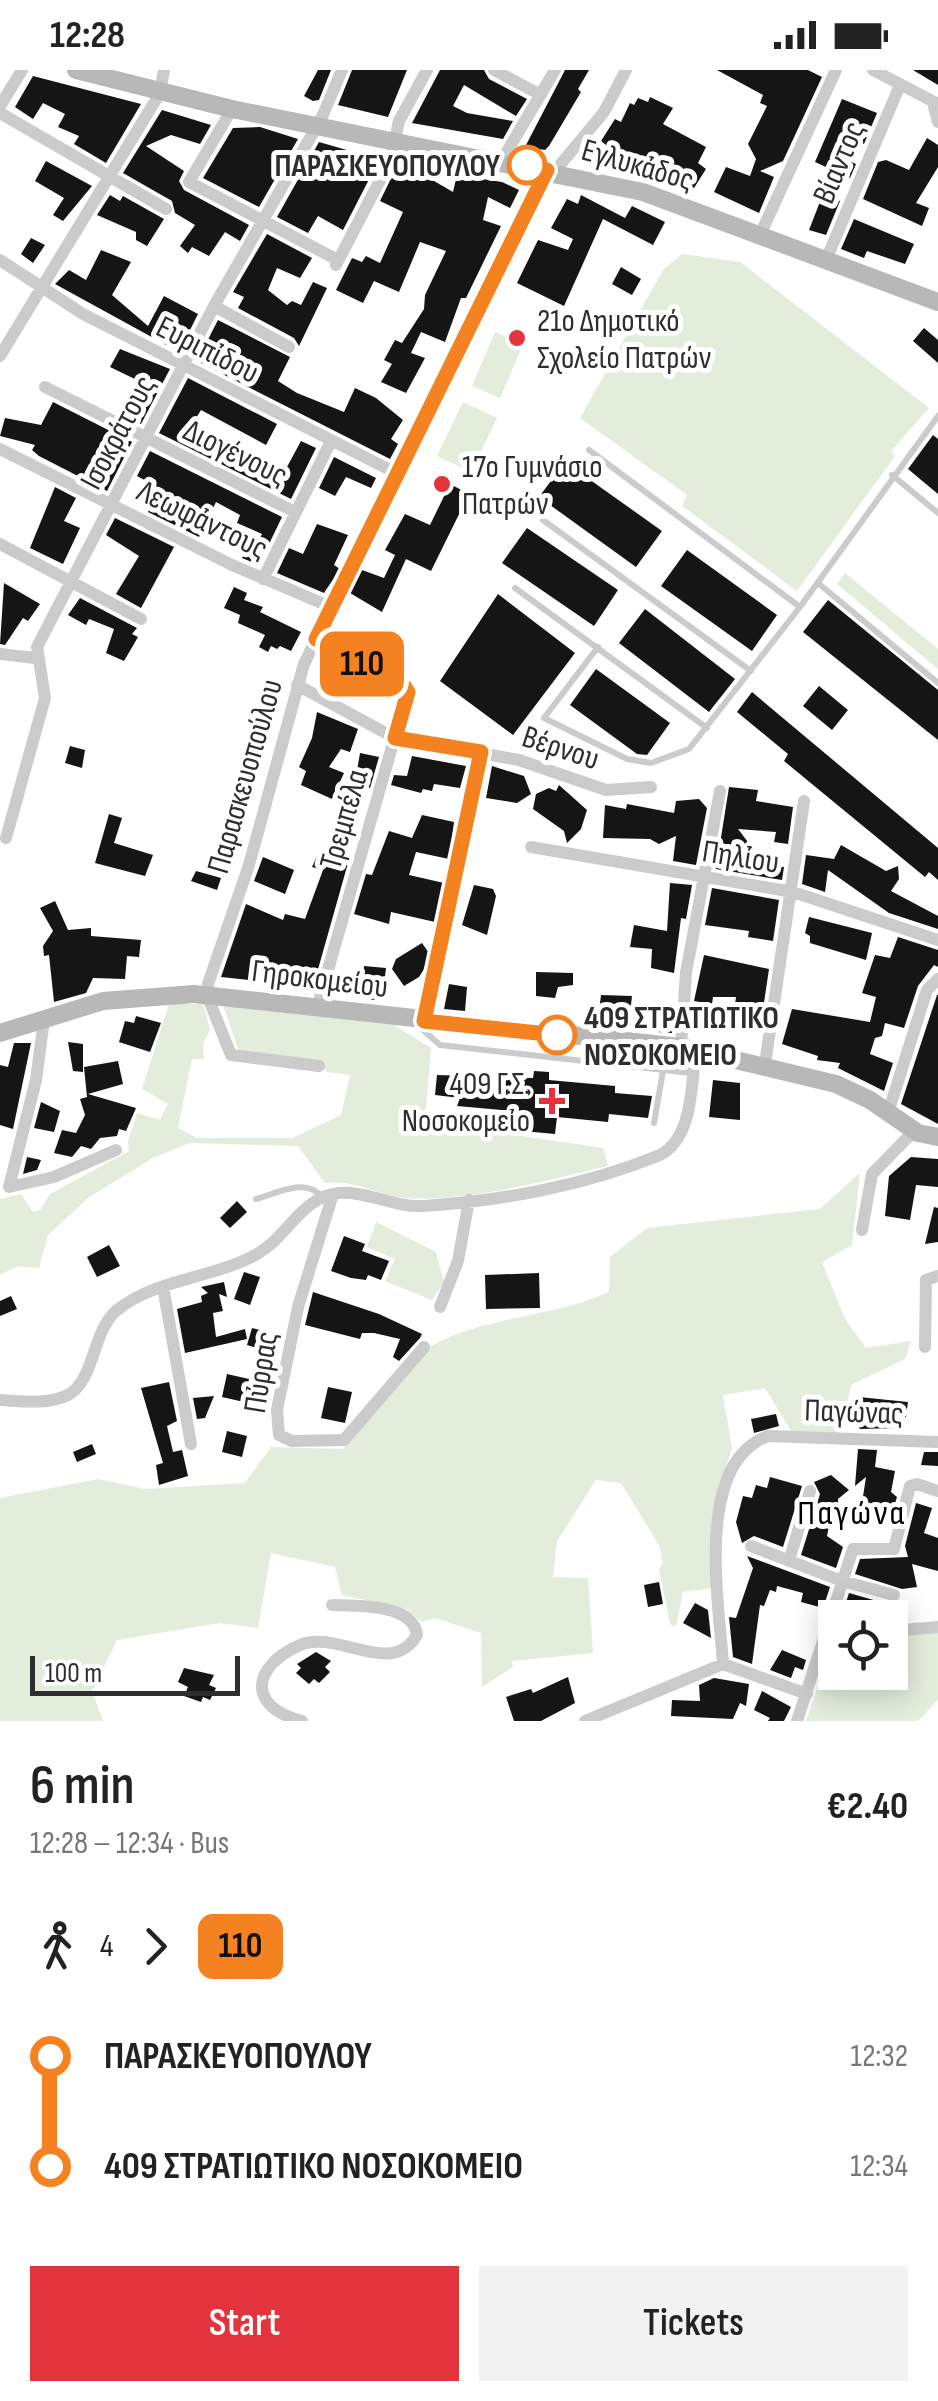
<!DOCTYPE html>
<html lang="en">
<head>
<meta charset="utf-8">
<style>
  body { margin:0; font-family:"Sofia Sans Condensed",sans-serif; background:#f2f2f2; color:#222; height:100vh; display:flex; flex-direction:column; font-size:38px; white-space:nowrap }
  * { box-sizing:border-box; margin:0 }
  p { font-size:32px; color:#767676 }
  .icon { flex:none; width:55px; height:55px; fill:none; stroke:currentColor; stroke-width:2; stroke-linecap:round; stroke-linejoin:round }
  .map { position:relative; height:1651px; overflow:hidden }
  .sheet { display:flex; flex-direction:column; background:#fff; flex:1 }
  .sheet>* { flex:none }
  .badge { padding:0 20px; border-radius:15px; font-size:35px; line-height:65px }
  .buttons { position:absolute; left:818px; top:1530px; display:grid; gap:20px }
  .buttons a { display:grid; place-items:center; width:90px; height:90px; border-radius:0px; background:#fff; box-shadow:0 5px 25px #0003; font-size:50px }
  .scale { position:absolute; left:30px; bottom:25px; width:210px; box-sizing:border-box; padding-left:10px; border:5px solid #2e2e2e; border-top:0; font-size:28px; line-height:35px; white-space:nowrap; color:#2e2e2e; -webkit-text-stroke:8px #fff; paint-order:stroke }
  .map>.badge { position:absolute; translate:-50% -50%; box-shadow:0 0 0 5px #fff }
  .legs { display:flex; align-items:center; gap:15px; height:110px; padding:0 30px; font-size:32px }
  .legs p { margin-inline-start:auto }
  .overview { display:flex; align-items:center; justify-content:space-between; height:170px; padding:0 30px }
  h1 { font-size:55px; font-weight:600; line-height:75px }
  .cta { display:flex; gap:20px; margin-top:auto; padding:20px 30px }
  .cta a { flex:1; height:115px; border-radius:0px; background:#e3333c; color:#fff; font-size:40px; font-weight:600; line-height:115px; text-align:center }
  .cta a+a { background:#f2f2f2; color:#222 }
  ul { padding:0 30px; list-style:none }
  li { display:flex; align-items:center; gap:35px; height:110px; font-size:38px }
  li i { display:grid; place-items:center; width:15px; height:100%; margin:0 12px; background:currentColor }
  li i::after { content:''; width:25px; height:25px; margin:-12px; border:8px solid; border-radius:50%; background:#fff }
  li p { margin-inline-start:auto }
  li:first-child i { background:linear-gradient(#0000 50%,currentColor 0) }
  li:last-child i { background:linear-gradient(currentColor 50%,#0000 0) }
  .status { display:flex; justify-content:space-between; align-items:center; height:70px; padding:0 50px; background:#fff; direction:ltr }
  .status svg { height:28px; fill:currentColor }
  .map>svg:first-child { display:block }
</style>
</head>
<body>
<div class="status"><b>12:28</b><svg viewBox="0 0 49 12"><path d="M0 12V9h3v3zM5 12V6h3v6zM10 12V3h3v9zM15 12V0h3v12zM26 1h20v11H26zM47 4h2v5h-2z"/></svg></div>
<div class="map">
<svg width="938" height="1651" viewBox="0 0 938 1651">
  <rect width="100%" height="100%" fill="#fff"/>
  <path fill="#e4ecdc" d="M682,184l58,8 189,146 -38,43 4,5 -98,135 -115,-85 5,-11 -107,-77 83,-148z
    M495,262l28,12 -23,54 -28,-12z
    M463,332l34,16 -26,54 -34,-16z
    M845,503l93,76v20l-101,-85z
    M169,934h34l7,26 -7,14 1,15h-12l-14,69 19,10h95l49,-23 9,-40 -23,-3 -11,-12 -77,-8 -16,-47 171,20 37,23 -6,74 178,26 5,18c-63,15 -136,35 -200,32 -30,-2 -52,-19 -83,-15l-27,-37 -108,-3 -39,16 -63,39 -40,37 -9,33 -21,-2 -18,9v-76l21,-5 12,18 7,-2 10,-16 79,-43 -1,-10 9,-28 23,7 8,-16 -26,-15z
    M860,1103l-8,72 -30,17 23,57 21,29 45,-7 -6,18 -54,26 -10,48 -50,-2 -26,-43 -42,7 9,53 -16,52 -4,88 -29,4 -7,35 -6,-3 -11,-55 4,-6 -4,-18 -38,-62 -25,-3 -39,61 -4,36 35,1 5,75 -81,8 1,6 -31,20 -1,-54 -46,-15 -13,4 -16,-13 -64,-14 -7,-28 -64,-14 -13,75 -39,-5 -102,17 -25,51 11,30h-103v-223l98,-19 47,10 100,-6 26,-36 72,2c19,-22 69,-92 90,-104 54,-29 121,-28 176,-53l1,-35 37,-29 173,-19z
    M376,1152l60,30 8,30 -12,18 -47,-19 10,-22 -28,-12z
    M938,1562v68l-20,21h-112l27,-81 2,32h55v-36z"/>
  <path fill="#151515" d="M318,0h13l-12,30 -6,1 -9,-5z
    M352,0h55l-19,47 -50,-12z
    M440,0h44l5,9 38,20 -11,17 -52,-31 -11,21 14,7 46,8 -10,18 -91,-16z
    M565,0h24l-11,19 3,3 -32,54 -4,4 -20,-3z
    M717,0h91l14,7 -39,84 -23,10 14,6 -15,36 -45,-21 12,-25 24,9 6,-17 -8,-15 19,-38 -7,-3 3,-8z
    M913,0h25v15z
    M33,6l108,28 -35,59 -32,-19 5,-8 -21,-9 7,-13 -22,-11 -10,16 -18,-12z
    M650,27l23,11 -10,16 43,23 -8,16 8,6 -12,19 -15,-3 -36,-24 -5,10 -35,-22 3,-4 -5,-4 14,-22 6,3 9,-19 4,2 4,-7 10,4z
    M842,29l35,14 -13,31 -13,-5 -9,19 14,6 -6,14 -35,-16z
    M162,40l49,15 -11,19 -29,-9 -25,11 38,25 -5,10 5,9 65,35 -9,16 -15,-9 -16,24 -17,-9 -4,6 -8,-7 15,-21 -20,-12 -3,-12 -49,-28z
    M260,57l38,12 -39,68 -56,-29 30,-50z
    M927,68l11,7v22l-22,36 13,5 -7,18 -59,-27 15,-37 8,-2 23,10z
    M319,72l52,15 -3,17 12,-16 -37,72 -25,-14 -10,17 -31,-16z
    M401,88l23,9 -2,7 31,18 4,-17 45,7 17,8 -9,18 -22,-11 -5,23 18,6 -35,72h-5l-16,44 -24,-10 -10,21 14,5 -19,35 -25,-11 11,-18 -8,-4 11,-20 7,3 22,-34 1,-14 21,-44 -26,-9 -21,50 -25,-11 -11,22 -27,-13 16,-32 10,4 4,-6 14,7 23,-51 -23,-11z
    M46,91l46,25 -29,35 -10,-6 11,-17 -29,-17z
    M823,124l17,7 -14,34 -17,-5z
    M110,125l10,6 3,-5 41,23 -17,27 -11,-6v-8l-39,-17z
    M581,125l44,23 7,-12 33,16 -12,23 -50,-26 -39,87 -47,-23 21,-43 30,10 5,-11 -22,-11 16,-29 11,5z
    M854,149l60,25 -9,20 -38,-13 -3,7 -23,-9z
    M267,164l45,24 -12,20 -23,-10 -9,22 19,15 5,-4 9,4 12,-23 14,6 -28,58 -5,-8 -56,-30 6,-11 -11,-5z
    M31,168l14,7 -12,18 -12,-9z
    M101,180l30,12 -19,33 36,31 16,-30 34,18 -19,38 -124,-68 14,-14 17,10z
    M621,197l20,12 -9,16 -20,-11z
    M218,250l72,37 -12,24 19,12 47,19 11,-24 21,10 27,22 -12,19 7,5 -8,15 -193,-98z
    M924,258l14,12v23l-25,-22z
    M120,279l50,20 -29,55 -23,-12 23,-30 -31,-15z
    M188,308l89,46 -11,21 -65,-35 -11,18 62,32 -2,4 31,14 20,-37 15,7 -25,51 -132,-66z
    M53,332l79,40 -25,49 -68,-35 -7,-6 3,-5 -35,-9 5,-18 36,7z
    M933,365l5,4v55l-30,-25z
    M150,381l132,66 -23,48 -17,-7 2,-5 8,2 10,-21 -25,-11 3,-8 -24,-13 -17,35 -51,-25 13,-23 -24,-13z
    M334,387l42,21 -5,10 -25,-11 -11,19 -16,-8z
    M565,392l97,69 -26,36 -97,-70z
    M450,414l19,10 -38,77 -25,-12 -24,53 -32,-19 12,-23 22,8 11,-23 -10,-5 20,-36 25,11z
    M55,417l21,11 -12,23 16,7 -17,36 -33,-16z
    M115,448l59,29 -33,61 -25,-14 23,-38 -33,-21z
    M317,454l31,11 -14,30 6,4 -16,24 -47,-20 12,-25 14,6z
    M527,458l91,62 -24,36 -92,-63z
    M687,480l90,65 -25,36 -91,-65z
    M4,513l36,21 -12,17 -5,-3 -18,27 -5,-1z
    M234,517l13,6 -3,7 19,7 -3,5 41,20 -10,19 -11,-5 -3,3 -6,-3 -3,6 -9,-5 6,-12 -27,-12 2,-8 -16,-7z
    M498,524l77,59 -62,82 -73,-54z
    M80,528l57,30 -5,6 6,3 -14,24 -18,-8 8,-24 -25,-10 -3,6 -18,-10z
    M828,530l110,90v50l-135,-108z
    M645,539l90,70 -26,33 -90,-69z
    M596,599l74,54 -23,32 -10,-1 -67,-49z
    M819,616l29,24 -16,20 -29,-24z
    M752,622l186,156v32l-9,-8 -4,5 -141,-116 4,-7 -51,-42z
    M317,642l41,17 -8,23 -9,-3 -12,18 15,6 -12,26 -31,-14 5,-14 -7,-4 13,-29z
    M70,676l15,4 -3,18 -17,-5z
    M360,683l19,4 -9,31 -15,-6z
    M412,686l54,10 -6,22 -26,-4 -2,7 -9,-2 -2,4 -30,-8 3,-10 13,1z
    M492,696l32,10 7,18 -14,9 -31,-5z
    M559,715l28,25 -6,19 -14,14 -3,-12 -31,-22 3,-15 13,-6 7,3z
    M729,717l29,3 -2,11 37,6 -5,37 -14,-2 2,-10 -38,-3 19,25 -2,11 14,5 1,-4 14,1 -2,13 -66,-11z
    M699,729l8,9 -11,57 -23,-4 3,-25 -17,8 -9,-5 -47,-1 2,-33 21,4 1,-5 47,9 2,-12z
    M109,744l13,4 -8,25 39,12 -8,21 -50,-13z
    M422,745l32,7 -5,37 -33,-7 -7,23 35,8 -9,39 -44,-10 -2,12 -35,-10 12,-40 6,1 17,-44 23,7z
    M841,775l45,26 12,-5 1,13 -8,12 47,25v13l-49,-16 -61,-43 -3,22 -23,-8 4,-29 28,4z
    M317,786l31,7 -33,117 -17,-2 -4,7 -73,-8 25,-73 37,16 2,-6 20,5 18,-49 -11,-3z
    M263,787l31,13 -9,24 -31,-13z
    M196,801l25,7 -4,12 -26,-9z
    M670,813l22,2 -6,34 -5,-1 -7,55 -23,-5 1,-19 -22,-2 4,-22 33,6z
    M474,815l19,4 3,7 -9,39 -25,-10z
    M712,818l67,12 -6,41 -25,-4 1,-6 -44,-6z
    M55,831l13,29 23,-2v8l50,4 -2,17 -12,-1 -2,23 -32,-1 -7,15 -32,9 -5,-47 -5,1 -1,-10 10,-15 -13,-23z
    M809,847l63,16 -6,27 -56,-17v-7l-5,-3z
    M898,867l40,13v17l-4,-2 -16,21 -14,42 -19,-5 -3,13 -7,2 -5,16 23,9 -9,28 -46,-23 2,-5 -23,-3 1,-4 -36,-12 10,-35 78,13 6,-25 -14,-4 13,-38 15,3z
    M422,873l7,10 -3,13 -7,11 -15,9 -12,-17 4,-10z
    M704,885l65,14 -7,47 -28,-5 2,-14h-23l-1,7 -18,-3z
    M364,896l22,2 -4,33 -21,-3z
    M536,902l37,1v12l-15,2 -3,11 -19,-2z
    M449,914l18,3 -2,24 -21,-2z
    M601,925l31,1 -2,18 -31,-3z
    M937,925h1v129l-37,-20z
    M650,938l24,1 -2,24 -15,-1 1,-8 -8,-1z
    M136,946l25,7 -11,29 -31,-10 6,-21 9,2z
    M68,972l15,2v28l-10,-1z
    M14,973h17l-18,86 -13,-4v-60l8,2z
    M118,991l5,23 -35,10 48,14 -10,23 -7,-2 -2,7 -17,2 -9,11 -10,-3 -9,11 -18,-4 8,-23 14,3 9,-18 -5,-16 7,-2 -3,-30z
    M534,1001l15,1v8l66,6v7l37,3 -4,22 -39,-4 -1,8 -51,-5 -2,17 -32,-3 2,-19 -68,-6 3,-8 -25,-3 2,-20 96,3z
    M713,1010l27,3v37l-31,-3z
    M41,1032l19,9 -6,21 -20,-4z
    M27,1087l14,3 -4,10 -14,4z
    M911,1087l27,2v28l-22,-2 -6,35 -25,-4 4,-40z
    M237,1131l10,11 -17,16 -10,-10z
    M934,1137l4,1v34l-13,2z
    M344,1166l21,8 -3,7 27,10 -8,19 -13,-5 -2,5 -15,-2 -20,-7z
    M109,1175l11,21 -23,11 -10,-20z
    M244,1202l16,5 -10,28 -16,-6z
    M539,1203l1,35 -54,1 -1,-34z
    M224,1212l3,15 -8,-3 4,17 -10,2 3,24 29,-8 2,10 -62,14 -8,-44 25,-7 -1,-6 7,-3 -7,-6z
    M313,1222l66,22 43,20 -2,4 -21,23 -6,-4 7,-18 -26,-6h-12l-2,6 -55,-14z
    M11,1226l6,13 -17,7v-15z
    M252,1258l23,6 -6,18 -22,-7z
    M227,1304l22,5 -5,23 -22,-5z
    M169,1312l8,39 -10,5 6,26 9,-2 6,26 -29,9 -3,-20 7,-2 -22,-75z
    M328,1317l24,5 -7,31 -24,-5z
    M214,1326l-9,22 -8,1 -4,-21z
    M859,1327l49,5 -2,15 -9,-1 -1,12 -36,1 -4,-5z
    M776,1344l3,12 -25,7 -3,-14z
    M227,1361l20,5 -5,21 -20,-5z
    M92,1374l4,10 -19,8 -4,-10z
    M858,1379l19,1 -2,17 20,4 -4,21 6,5 -3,10 -32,-4 4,-26 -11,9z
    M924,1382h14v14l-17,-1z
    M831,1405l18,15 -11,9v7h-9l-5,19 5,1 -2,10 16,11 -7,21 -35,-13 19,-61 -6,-12z
    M770,1407l32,9 -19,61 -29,-11 -12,7 -6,-21 7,-26 9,2 4,-13 11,3z
    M916,1433l16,5 -8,25 14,5v33l-26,-7 5,23 -15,2 -47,-15 5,-15 48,-2 -3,-11z
    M747,1486l83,31 -7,21 -22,-6 2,-9 -26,-7 -1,6 -6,-2 -6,16 -4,-1 -8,59 -19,-7 -4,-40 7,1 17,-50z
    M659,1512l4,22 -15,3 -4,-22z
    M849,1523l42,12 11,-5 1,10 -6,8 -55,-3z
    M695,1533l13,7 3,28 -28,-15z
    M782,1580l24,10 -3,10 -8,-3 -4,11 -21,-8z
    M316,1582l15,9 -6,6 5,5 -11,11 -5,-4 -5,5 -13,-11 5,-5 -4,-4z
    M184,1598l30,7 -5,10 7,3 -6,12 -7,-3 -2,5 -17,-6 4,-9 -10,-5z
    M568,1607l7,26 -34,18h-27l-8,-24 25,-8 2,4z
    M714,1608l35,6 -3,22 -6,-3 -7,16 -62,-3 1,-16 28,1 -1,-16z
    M762,1621l29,16 -7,14h-16l2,-3 -16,-8z"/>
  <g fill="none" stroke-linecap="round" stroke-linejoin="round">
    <path stroke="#cbcbcb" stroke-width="6" d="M589,380l211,157
      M892,405l46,38
      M543,450l208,151
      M818,513l120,100
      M515,518l192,140
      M598,577l-54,71 83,41 24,4 38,-14 111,-142 138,-191
      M424,953l-1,7 17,15 251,28
      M654,1053l9,-52
      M256,1129c22,-6 50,-22 66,-2"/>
    <path stroke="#cbcbcb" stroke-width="12" d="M494,0l47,25
      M873,0l65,34
      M933,33l5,19
      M0,36l22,-36
      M232,39l-43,73 149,78
      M0,43l166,96
      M502,90l53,-90
      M555,101l49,-59 22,-42
      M760,165l76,-165
      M0,190l83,54 315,160
      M826,190l74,-175
      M336,195l55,-106 8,-38 28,-51
      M214,236l75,41
      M0,286l160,-263 4,-23
      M45,317l250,125
      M0,379l232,116 99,42
      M0,474l141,75
      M263,509l68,-138
      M315,569l93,52 -91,317
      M0,584l35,4
      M297,615l98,53 124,22 87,30 45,-3
      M6,768l39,-140 -8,-51 177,-341 108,-189 20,-47
      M531,777l262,45 145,48
      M44,950l-8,60 -27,107 45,-10 62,-27
      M425,951l56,-269
      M681,977l5,-74 34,-182
      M765,994l39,-263
      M319,996l-88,-11 -24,-60 1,-11 41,-119 55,-201 243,-494
      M888,1043l39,-123 11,-11
      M333,1124l-35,113 -21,103 2,25 13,6 52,-1 80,-93
      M862,1160l10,-56 42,-43
      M163,1217l28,157
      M440,1237l18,-46 11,-61
      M925,1277l1,-67 12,-4
      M0,1330c22,1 47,5 68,-5 27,-15 24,-63 48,-84 40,-33 97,-32 141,-57 25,-14 38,-42 62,-55 34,-18 68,9 104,7 79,-5 164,-21 237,-51 34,-18 31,-72 36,-106
      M751,1476l91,35 52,14
      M789,1491l21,-70
      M890,1561l48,-4
      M723,1594c-4,-63 -29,-201 45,-228l170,6
      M302,1651c-56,-14 -50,-55 -2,-76 38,-16 91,34 117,-10 -4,-32 -61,-29 -85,-30
      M585,1651l138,-57 84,30
      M797,1651l56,-172h41l16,-63 7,-2 21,7"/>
    <path stroke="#b8b8b8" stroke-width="18" d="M76,0l156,39 411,83 295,110
      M0,963l103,-32 91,-7 487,53 155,37 34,16 48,33 20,4"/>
  </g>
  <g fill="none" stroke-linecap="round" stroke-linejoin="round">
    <g stroke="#fff" stroke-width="22">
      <path id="line-1" d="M527,95l20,5 -231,469 89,48 3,5 -13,46 86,14 -57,269 133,14"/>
    </g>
    <use href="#line-1" stroke="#f58220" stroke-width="15"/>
  </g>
  <g fill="#fff" stroke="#f58220" stroke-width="5">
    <circle cx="527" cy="95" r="18"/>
    <circle cx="557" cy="965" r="18"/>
  </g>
  <g fill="#e3333c" stroke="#fff" stroke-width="4">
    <circle cx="517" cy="268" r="10"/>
    <circle cx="442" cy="414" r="10"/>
    <path d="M547 1016h10v10h10v10h-10v10h-10v-10h-10v-10h10z"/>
  </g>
  <g text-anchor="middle" stroke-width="10" stroke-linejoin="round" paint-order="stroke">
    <g font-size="32" fill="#2e2e2e" stroke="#fff">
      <text transform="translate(838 92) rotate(-67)" y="11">Βίαντος</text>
      <text transform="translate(638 94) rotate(16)" y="11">Εγλυκάδος</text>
      <text transform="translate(208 279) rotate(27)" y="11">Ευριπίδου</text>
      <text transform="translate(117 362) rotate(-62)" y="11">Ισοκράτους</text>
      <text transform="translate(236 382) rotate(26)" y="11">Διογένους</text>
      <text transform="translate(203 449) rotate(26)" y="11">Λεωφάντους</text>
      <text transform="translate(561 677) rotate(18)" y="11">Βέρνου</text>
      <text transform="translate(244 706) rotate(-74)" y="11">Παρασκευοπούλου</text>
      <text transform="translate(343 749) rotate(-74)" y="11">Τρεμπέλα</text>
      <text transform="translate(741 786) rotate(9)" y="11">Πηλίου</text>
      <text transform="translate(320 908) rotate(7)" y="11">Γηροκομείου</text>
      <text transform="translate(260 1302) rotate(-81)" y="11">Πύρρας</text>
      <text transform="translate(854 1341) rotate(2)" y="11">Παγώνας</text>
    </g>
    <g font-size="32" font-weight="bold" fill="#2e2e2e" stroke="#fff" text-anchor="end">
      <text x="500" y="106">ΠΑΡΑΣΚΕΥΟΠΟΥΛΟΥ</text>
      <text x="584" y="958" text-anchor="start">409 ΣΤΡΑΤΙΩΤΙΚΟ<tspan x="584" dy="37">ΝΟΣΟΚΟΜΕΙΟ</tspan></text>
    </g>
    <g font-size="32" fill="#2e2e2e" stroke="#fff" text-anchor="start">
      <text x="537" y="261">21ο Δημοτικό<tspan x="537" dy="37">Σχολείο Πατρών</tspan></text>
      <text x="462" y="407">17ο Γυμνάσιο<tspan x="462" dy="37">Πατρών</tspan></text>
      <text x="530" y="1024" text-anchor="end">409 Γ.Σ.<tspan x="530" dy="37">Νοσοκομείο</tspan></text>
    </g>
    <g font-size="35" letter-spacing="2.5" fill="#000" stroke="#fff">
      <text x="852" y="1454">Παγώνα</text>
    </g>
  </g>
</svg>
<div class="buttons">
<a><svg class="icon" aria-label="locate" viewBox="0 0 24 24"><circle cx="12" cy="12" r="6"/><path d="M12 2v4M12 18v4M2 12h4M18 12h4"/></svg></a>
</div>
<div class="scale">100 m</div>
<b class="badge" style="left:362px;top:594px;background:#f58220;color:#111">110</b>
</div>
<section class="sheet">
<div class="overview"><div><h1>6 min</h1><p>12:28 – 12:34 · Bus</p></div><b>€2.40</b></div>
<div class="legs"><svg class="icon" aria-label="walk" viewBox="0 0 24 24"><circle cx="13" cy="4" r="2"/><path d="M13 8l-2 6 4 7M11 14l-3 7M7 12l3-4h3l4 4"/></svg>4<svg class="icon" aria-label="forward" viewBox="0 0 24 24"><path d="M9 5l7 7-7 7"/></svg><b class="badge" style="background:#f58220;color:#111">110</b></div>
<ul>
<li><i style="color:#f58220"></i><b>ΠΑΡΑΣΚΕΥΟΠΟΥΛΟΥ</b><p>12:32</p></li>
<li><i style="color:#f58220"></i><b>409 ΣΤΡΑΤΙΩΤΙΚΟ ΝΟΣΟΚΟΜΕΙΟ</b><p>12:34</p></li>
</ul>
<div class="cta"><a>Start</a><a>Tickets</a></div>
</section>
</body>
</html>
